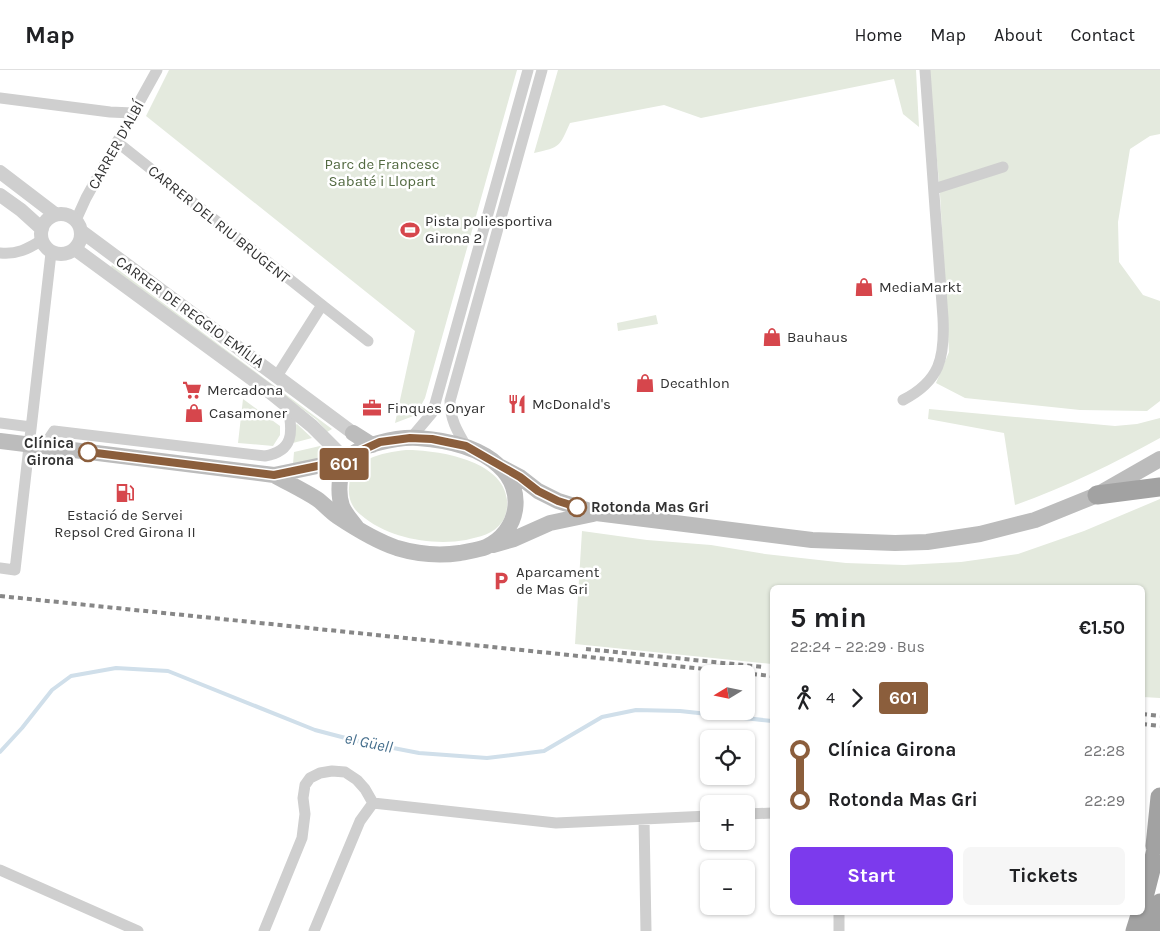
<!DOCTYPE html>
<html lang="en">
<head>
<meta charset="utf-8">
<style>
  body { margin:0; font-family:Karla,sans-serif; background:#f6f6f6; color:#202124; height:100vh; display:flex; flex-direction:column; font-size:19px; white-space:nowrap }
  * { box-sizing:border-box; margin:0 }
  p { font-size:16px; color:#757577 }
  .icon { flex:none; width:28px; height:28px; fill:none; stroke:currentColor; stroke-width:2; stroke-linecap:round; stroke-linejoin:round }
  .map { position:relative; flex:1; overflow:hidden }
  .sheet { position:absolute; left:770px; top:515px; width:375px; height:330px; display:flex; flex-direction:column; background:#fff; border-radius:8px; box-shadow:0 1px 4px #0004 }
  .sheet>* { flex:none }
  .badge { padding:0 10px; border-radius:4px; font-size:18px; line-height:32px }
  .needle { width:32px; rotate:260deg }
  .fabs { position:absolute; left:700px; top:595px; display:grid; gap:10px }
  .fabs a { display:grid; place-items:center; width:55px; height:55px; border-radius:8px; background:#fff; box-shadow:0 1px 4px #0004; font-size:25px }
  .map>.badge { position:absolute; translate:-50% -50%; box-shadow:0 0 0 2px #fff }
  .legs { display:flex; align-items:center; gap:8px; height:55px; padding:0 20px; font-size:16px }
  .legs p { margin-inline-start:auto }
  .overview { display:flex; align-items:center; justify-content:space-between; height:85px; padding:0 20px }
  h1 { font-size:28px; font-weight:700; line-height:38px }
  .primary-button { display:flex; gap:10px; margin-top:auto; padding:10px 20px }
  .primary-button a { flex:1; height:58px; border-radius:8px; background:#7c3aed; color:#fff; font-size:20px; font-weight:700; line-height:58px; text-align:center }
  .primary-button a+a { background:#f6f6f6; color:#202124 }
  ul { padding:0 20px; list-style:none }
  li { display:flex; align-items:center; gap:18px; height:50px; font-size:19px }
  li i { display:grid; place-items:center; width:8px; height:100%; margin:0 6px; background:currentColor }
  li i::after { content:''; width:12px; height:12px; margin:-6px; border:4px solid; border-radius:50%; background:#fff }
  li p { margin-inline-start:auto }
  li:first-child i { background:linear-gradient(#0000 50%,currentColor 0) }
  li:last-child i { background:linear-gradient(currentColor 50%,#0000 0) }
  header { display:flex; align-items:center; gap:30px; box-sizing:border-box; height:70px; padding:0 25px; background:#fff; border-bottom:1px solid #e0e0e0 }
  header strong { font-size:24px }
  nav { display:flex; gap:28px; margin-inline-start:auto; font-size:18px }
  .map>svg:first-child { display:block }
</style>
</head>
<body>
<header>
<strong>Map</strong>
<nav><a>Home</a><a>Map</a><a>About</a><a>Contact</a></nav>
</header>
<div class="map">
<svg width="1160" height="861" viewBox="0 0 1160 861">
  <rect width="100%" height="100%" fill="#fff"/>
  <path fill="#e4eade" d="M169,0h348l-92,328 -9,17 -21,8 20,-92 -269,-215z
    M558,0h358l3,57 -16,-13 -9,-35 -193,39 -37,-13 -94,18c-11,24 -9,24 -36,30z
    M929,0h231v64l-10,2 -20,13 -12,73 1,40 24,33 17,6v100l-13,10 -67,-1 -115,-12 -29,-15 13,-31 -9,-158z
    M112,195l220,164 -5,3 -10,-12 -206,-153z
    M656,245l2,9 -40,7 -1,-8z
    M243,329l37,27v9l-7,11 -35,-3z
    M929,339l186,17 22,-2 23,-6v20c-47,26 -94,49 -145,67l-11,-72 -76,-14z
    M297,354l15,14 -19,5 2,-6v-12z
    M320,376l6,7v4l-33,7 1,-12z
    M406,380c32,0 97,10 101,50 1,7 -1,16 -5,22 -8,12 -23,15 -36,18 -34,6 -79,-2 -105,-25 -8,-6 -13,-16 -12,-27 1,-30 33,-35 57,-38z
    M1160,429v199l-17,-1 -1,-109h-370v76l-197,-20 7,-113 65,9 64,5 54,9 81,9 58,2 57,-3 57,-8 66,-23z"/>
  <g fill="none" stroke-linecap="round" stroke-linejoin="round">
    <path stroke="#d0dfea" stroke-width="4" d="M0,682l22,-24 30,-38 19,-14 45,-8 52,3 147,59 42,11 62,12 68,5 57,-7 58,-34 34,-7 44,1 92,10"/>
    <path stroke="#cfcfcf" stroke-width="11" d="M0,28l110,14 23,1
      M117,72l205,163 -45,71
      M934,119l69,-22
      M76,150l10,-22 71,-128
      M0,183c16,2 28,-4 42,-13
      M322,235l46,36
      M903,330c37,-19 42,-42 40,-82l-18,-248
      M0,353l31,4
      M411,368l21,-25 3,-9 93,-334
      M44,376l10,-15 211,25c29,-5 28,-24 23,-49
      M466,376c-9,-15 -16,-27 -16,-45l92,-331
      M0,498l15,2 36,-317
      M373,733l183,20 153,-7
      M746,744l26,-1
      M644,749l2,112
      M0,800l138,61
      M839,842v19
      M264,861l38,-93 3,-24 -2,-16 2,-13 5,-7 10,-5 12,-2 13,1 12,8 8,9 8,14 -13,18 -46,110"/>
    <path stroke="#cfcfcf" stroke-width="14" d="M0,102l55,42
      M0,125l21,15 21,19
      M41 164a20 20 0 1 1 40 0a20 20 0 1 1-40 0Z
      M81,161l272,202
      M75,179l195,143 42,34 25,25"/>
    <path stroke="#bcbcbc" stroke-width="16" d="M353,363l19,12
      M0,371l274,34 53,-11h17
      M499,396l21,11 18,14 20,10 38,12 216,27 83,3 32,-1 53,-8 55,-14 62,-25 63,-36
      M274,405c14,8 29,15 43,24 7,5 13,12 20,17 18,12 39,25 60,32 20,6 42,8 63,5 9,-2 18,-3 26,-6 33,-15 40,-57 13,-81 -21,-20 -53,-26 -81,-28 -18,-1 -63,6 -73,24 -3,5 -4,12 -5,18 -1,9 -1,18 2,26 3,8 10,15 15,22
      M493,475l21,-6 36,-16 43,-9"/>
    <path stroke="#a2a2a2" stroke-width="19" d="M1097,425l63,-8
      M1155,776l5,-49
      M1142,835l18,-71
      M1135,861l6,-19
      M1152,861l8,-28"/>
    <path stroke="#878787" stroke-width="4" stroke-dasharray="5 4" stroke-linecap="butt" d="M0,526l772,80
      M586,579l177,18
      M1142,644l18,2
      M1142,654l18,2"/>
  </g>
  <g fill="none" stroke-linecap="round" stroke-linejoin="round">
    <g stroke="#fff" stroke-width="11">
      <path id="line-1" d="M88,382l186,23 53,-11h17l2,-4 12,-8 22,-10 30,-4 22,1 34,7 54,31 18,14 20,10 19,6"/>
    </g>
    <use href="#line-1" stroke="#8b5e3c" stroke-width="8"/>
  </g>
  <defs>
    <g id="stadium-bare" transform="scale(1.5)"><path d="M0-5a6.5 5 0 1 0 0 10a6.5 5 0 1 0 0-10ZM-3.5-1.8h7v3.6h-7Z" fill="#d6464c" stroke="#fff" stroke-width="2.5" paint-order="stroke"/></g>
    <g id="shop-bare" transform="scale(1.5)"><path d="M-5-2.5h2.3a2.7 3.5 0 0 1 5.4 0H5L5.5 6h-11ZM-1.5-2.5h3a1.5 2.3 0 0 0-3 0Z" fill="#d6464c" stroke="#fff" stroke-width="2.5" paint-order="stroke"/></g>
    <g id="supermarket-bare" transform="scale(1.5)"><path d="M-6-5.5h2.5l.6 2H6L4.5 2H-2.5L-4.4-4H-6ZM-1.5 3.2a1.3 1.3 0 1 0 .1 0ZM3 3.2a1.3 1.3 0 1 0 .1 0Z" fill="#d6464c" stroke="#fff" stroke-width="2.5" paint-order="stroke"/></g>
    <g id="restaurant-bare" transform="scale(1.5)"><path d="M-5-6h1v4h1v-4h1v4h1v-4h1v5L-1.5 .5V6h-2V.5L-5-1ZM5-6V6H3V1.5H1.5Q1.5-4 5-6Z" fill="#d6464c" stroke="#fff" stroke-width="2.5" paint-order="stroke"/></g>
    <g id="office-bare" transform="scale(1.5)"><path d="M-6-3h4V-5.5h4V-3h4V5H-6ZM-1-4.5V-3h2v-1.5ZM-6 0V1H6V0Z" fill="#d6464c" stroke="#fff" stroke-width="2.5" paint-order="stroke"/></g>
    <g id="fuel-bare" transform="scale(1.5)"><path d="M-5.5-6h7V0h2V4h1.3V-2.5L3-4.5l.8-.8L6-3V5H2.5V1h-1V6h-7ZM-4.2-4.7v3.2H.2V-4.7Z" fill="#d6464c" stroke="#fff" stroke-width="2.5" paint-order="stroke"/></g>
    <g id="parking-bare" transform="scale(1.5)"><path d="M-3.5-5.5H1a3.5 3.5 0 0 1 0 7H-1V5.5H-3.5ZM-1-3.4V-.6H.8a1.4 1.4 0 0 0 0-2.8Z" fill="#d6464c" stroke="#fff" stroke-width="2.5" paint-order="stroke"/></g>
  </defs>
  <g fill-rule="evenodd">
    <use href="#stadium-bare" x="410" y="160"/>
    <use href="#shop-bare" x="864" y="217"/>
    <use href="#shop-bare" x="772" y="267"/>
    <use href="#shop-bare" x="645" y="313"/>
    <use href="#supermarket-bare" x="192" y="320"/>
    <use href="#restaurant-bare" x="517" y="334"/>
    <use href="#office-bare" x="372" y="338"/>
    <use href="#shop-bare" x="194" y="343"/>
    <use href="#fuel-bare" x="125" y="423"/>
    <use href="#parking-bare" x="501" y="511"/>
  </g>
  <g fill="#fff" stroke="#8b5e3c" stroke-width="2.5">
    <circle cx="88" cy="382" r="9"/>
    <circle cx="577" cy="437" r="9"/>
  </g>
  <g text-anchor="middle" stroke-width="5" stroke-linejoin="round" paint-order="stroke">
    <g font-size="15" fill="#323232" stroke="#fff">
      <text transform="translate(116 75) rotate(-61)" y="5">CARRER D'ALBÍ</text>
      <text transform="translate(219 154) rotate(39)" y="5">CARRER DEL RIU BRUGENT</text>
      <text transform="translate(190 242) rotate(36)" y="5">CARRER DE REGGIO EMÍLIA</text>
    </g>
    <g font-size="15" fill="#536a42" stroke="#fff">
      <text x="382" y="99">Parc de Francesc<tspan x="382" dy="17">Sabaté i Llopart</tspan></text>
    </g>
    <g font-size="15" fill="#323232" stroke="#fff" text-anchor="start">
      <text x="425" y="156">Pista poliesportiva<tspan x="425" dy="17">Girona 2</tspan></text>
      <text x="879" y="222">MediaMarkt</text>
      <text x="787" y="272">Bauhaus</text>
      <text x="660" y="318">Decathlon</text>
      <text x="207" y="325">Mercadona</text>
      <text x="532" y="339">McDonald's</text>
      <text x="387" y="343">Finques Onyar</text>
      <text x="209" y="348">Casamoner</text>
      <text x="125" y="450" text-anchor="middle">Estació de Servei<tspan x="125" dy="17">Repsol Cred Girona II</tspan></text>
      <text x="516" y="507">Aparcament<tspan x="516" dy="17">de Mas Gri</tspan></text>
    </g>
    <g font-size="15" font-weight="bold" fill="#323232" stroke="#fff" text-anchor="end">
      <text x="74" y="378">Clínica<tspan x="74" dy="17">Girona</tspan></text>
      <text x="591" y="442" text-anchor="start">Rotonda Mas Gri</text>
    </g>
    <g font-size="16" font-style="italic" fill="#466f8d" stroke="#fff">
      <text transform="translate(369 672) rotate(12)" y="6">el Güell</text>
    </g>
  </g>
</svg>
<div class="fabs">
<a><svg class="needle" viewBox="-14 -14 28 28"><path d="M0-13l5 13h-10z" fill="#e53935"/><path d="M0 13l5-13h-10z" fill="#757577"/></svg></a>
<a><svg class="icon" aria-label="locate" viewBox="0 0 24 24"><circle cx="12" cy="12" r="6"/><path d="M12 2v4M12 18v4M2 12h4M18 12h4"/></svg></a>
<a>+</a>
<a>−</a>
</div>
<b class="badge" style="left:344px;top:394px;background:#8b5e3c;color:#fff">601</b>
<section class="sheet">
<div class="overview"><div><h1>5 min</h1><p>22:24 – 22:29 · Bus</p></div><b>€1.50</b></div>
<div class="legs"><svg class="icon" aria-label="walk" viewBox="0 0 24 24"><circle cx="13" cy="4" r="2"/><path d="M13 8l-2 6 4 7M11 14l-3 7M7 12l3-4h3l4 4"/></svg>4<svg class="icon" aria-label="forward" viewBox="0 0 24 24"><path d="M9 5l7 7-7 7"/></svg><b class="badge" style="background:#8b5e3c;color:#fff">601</b></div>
<ul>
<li><i style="color:#8b5e3c"></i><b>Clínica Girona</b><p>22:28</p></li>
<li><i style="color:#8b5e3c"></i><b>Rotonda Mas Gri</b><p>22:29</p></li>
</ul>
<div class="primary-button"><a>Start</a><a>Tickets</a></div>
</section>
</div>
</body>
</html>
